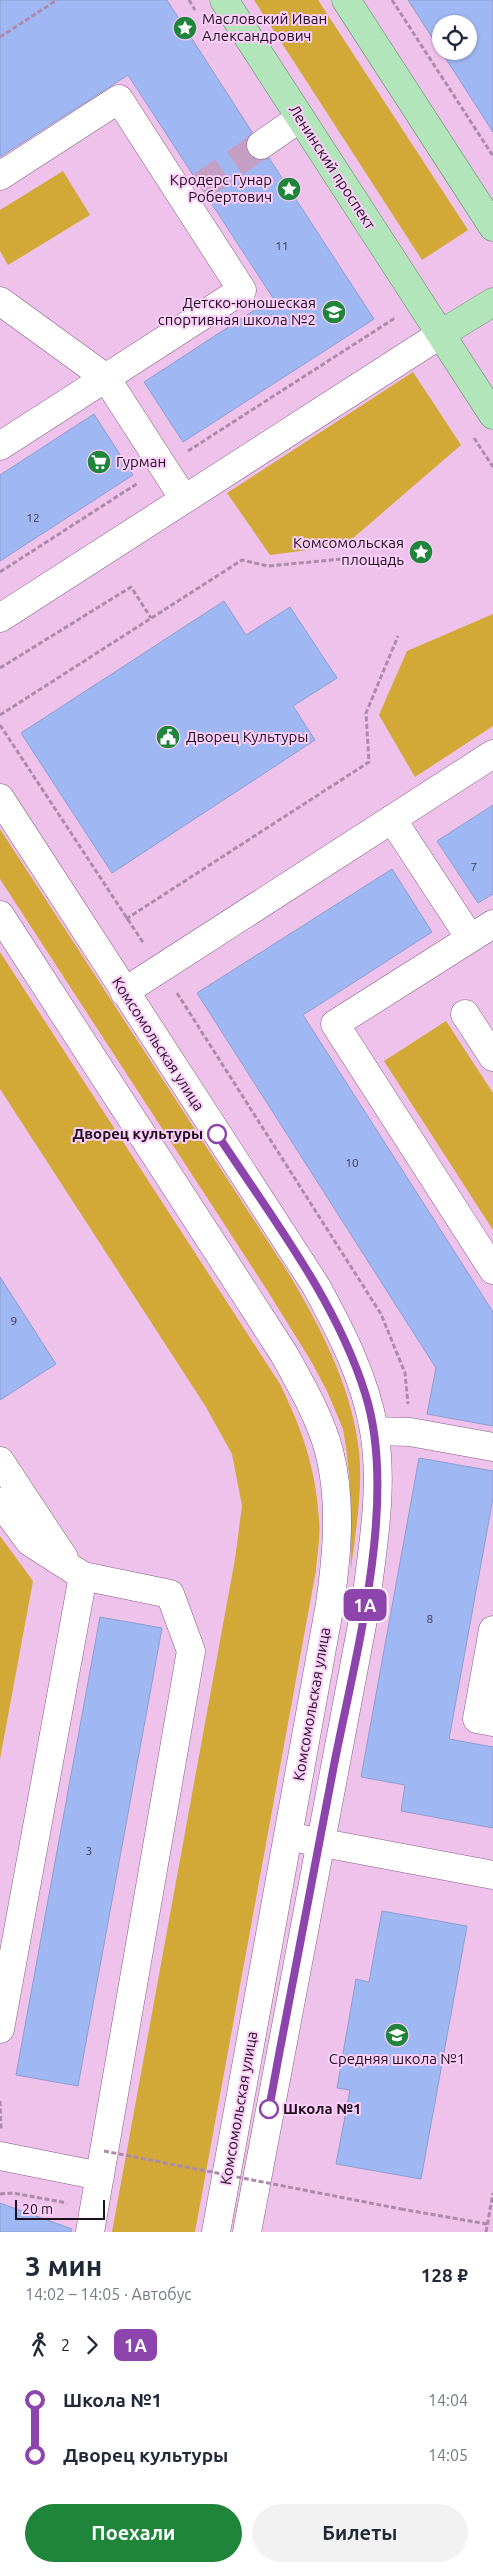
<!DOCTYPE html>
<html lang="ru">
<head>
<meta charset="utf-8">
<style>
  body { margin:0; font-family:Ubuntu,sans-serif; background:#f2f2f3; color:#1f2937; height:100vh; display:flex; flex-direction:column; font-size:19px; white-space:nowrap }
  * { box-sizing:border-box; margin:0 }
  p { font-size:16px; color:#747a83 }
  .icon { flex:none; width:28px; height:28px; fill:none; stroke:currentColor; stroke-width:2; stroke-linecap:round; stroke-linejoin:round }
  .map { position:relative; height:2232px; overflow:hidden }
  .side { display:flex; flex-direction:column; background:#fff; flex:1 }
  .side>* { flex:none }
  .badge { padding:0 10px; border-radius:8px; font-size:18px; line-height:32px }
  .buttons { position:absolute; left:432px; top:15px; display:grid; gap:10px }
  .buttons a { display:grid; place-items:center; width:45px; height:45px; border-radius:50%; background:#fff; box-shadow:0 1px 4px #0004; font-size:25px }
  .scale { position:absolute; left:15px; bottom:12px; width:90px; box-sizing:border-box; padding-left:5px; border:2px solid #1e0f1e; border-top:0; font-size:14px; line-height:18px; white-space:nowrap; color:#1e0f1e; -webkit-text-stroke:4px #fccffa; paint-order:stroke }
  .map>.badge { position:absolute; translate:-50% -50%; box-shadow:0 0 0 2px #fff }
  .legs { display:flex; align-items:center; gap:8px; height:55px; padding:0 25px; font-size:16px }
  .legs p { margin-inline-start:auto }
  .headline { display:flex; align-items:center; justify-content:space-between; height:85px; padding:0 25px }
  h1 { font-size:28px; font-weight:700; line-height:38px }
  .action { display:flex; gap:10px; margin-top:auto; padding:10px 25px }
  .action a { flex:1; height:58px; border-radius:30px; background:#1e853a; color:#fff; font-size:20px; font-weight:700; line-height:58px; text-align:center }
  .action a+a { background:#f2f2f3; color:#1f2937 }
  ul { padding:0 25px; list-style:none }
  li { display:flex; align-items:center; gap:18px; height:55px; font-size:19px }
  li i { display:grid; place-items:center; width:8px; height:100%; margin:0 6px; background:currentColor }
  li i::after { content:''; width:12px; height:12px; margin:-6px; border:4px solid; border-radius:50%; background:#fff }
  li p { margin-inline-start:auto }
  li:first-child i { background:linear-gradient(#0000 50%,currentColor 0) }
  li:last-child i { background:linear-gradient(currentColor 50%,#0000 0) }
  .map>svg:first-child { display:block }
</style>
</head>
<body>
<div class="map">
<svg width="493" height="2232" viewBox="0 0 493 2232">
  <rect width="100%" height="100%" fill="#efc2ec"/>
  <path fill="#d2a836" d="M254,0h64l150,230 -46,30z
    M63,171l27,44 -82,50 -8,-14v-41z
    M413,372l48,73 -116,100 -75,10 -43,-62z
    M493,614v112l-78,51 -36,-62 28,-64z
    M0,829l289,445c31,52 60,108 69,169 6,41 -2,86 -7,126l-1,-87 -4,-35 -3,-18 -16,-38 -16,-30 -44,-71 -267,-411z
    M0,952l280,432c22,45 36,85 39,136 2,16 -2,34 -3,50l-121,662h-83l123,-673 7,-53 -10,-52 -26,-47 -206,-318z
    M446,1021l47,72v137l-109,-169z
    M0,1536l33,45 -33,178z"/>
  <path fill="#9fb7f3" stroke="#8b9ecf" fill-rule="evenodd" d="M0,0h167l85,132 -5,7 -1,8 2,6 7,6 8,1 6,-2 105,161 -191,123 -39,-60 129,-84 -145,-223 -128,82z
    M408,0h85v132zM441,24h28v27h-28z
    M94,414l39,61 -133,86v-86z
    M224,601l22,34 44,-28 47,71 -44,28 22,34 -203,133 -91,-140z
    M493,805v89l-15,9 -41,-62z
    M392,869l40,63 -129,83 190,297v114l-66,-12 9,-46 -239,-375z
    M0,1277l56,87 -56,36z
    M419,1458l74,13v27l-44,241 44,8v81l-92,-17 4,-26 -44,-8z
    M100,1617l62,11 -84,458 -62,-11z
    M382,1911l85,15 -46,253 -85,-15 14,-74 -13,-2 19,-109 13,3z
    M0,2203l72,26 -1,3h-71z"/>
  <g fill="none" stroke-linecap="round" stroke-linejoin="round">
    <path stroke="#c59ec3" stroke-width="28" stroke-dasharray="28 14" stroke-linecap="butt" d="M200,187l61,-42"/>
    <g stroke="#855d84" stroke-width="29">
      <path id="minor" d="M261,145l39,-27
        M0,176l119,-77 123,191 -242,156
        M0,301l106,77 78,121
        M0,618l441,-284
        M0,798l316,488c25,46 49,92 58,144 10,59 -2,121 -9,179l-118,623
        M392,819l78,119
        M0,915l284,439c17,31 36,63 45,97 13,49 8,104 1,153l-114,628
        M493,924l-158,100 158,246
        M124,992l369,-238
        M465,1014l28,43
        M374,1431l36,1 83,15
        M0,1461l64,97
        M0,1502l30,40 53,34 87,18 21,57 -101,581
        M493,1630l-16,89 16,3
        M302,1839l191,36
        M0,2029l83,-453
        M0,2156l100,20"/>
    </g>
    <g stroke="#5c8f65" stroke-width="29">
      <path id="major" d="M224,0l269,415
        M346,0l147,227
        M441,334l52,-32"/>
    </g>
    <path stroke="#ad8aab" stroke-width="3" stroke-dasharray="5 2.5" stroke-linecap="butt" d="M189,0l6,10
      M392,0l101,156
      M0,37l57,-37
      M474,438l19,29
      M188,451l207,-133
      M0,572l138,-89
      M0,668l131,-81 20,31
      M0,715l242,-155 26,6 85,-8
      M0,725l144,219
      M126,919l243,-157 -3,-49 32,-77
      M177,993l204,321 24,59 3,31
      M0,2101l1,28
      M0,2194l13,-1 54,10
      M401,2209l86,15
      M486,2232l7,-39"/>
    <use href="#minor" stroke="#fff" stroke-width="28"/>
    <use href="#major" stroke="#b2e5b9" stroke-width="28"/>
    <path stroke="#ad8aab" stroke-width="3" stroke-dasharray="5 2.5" stroke-linecap="butt" d="M104,2151l297,58"/>
  </g>
  <g fill="none" stroke-linecap="round" stroke-linejoin="round">
    <g stroke="#fff" stroke-width="11">
      <path id="line-1" d="M217,1134c53,81 119,166 148,259 34,105 -10,264 -31,372 -22,114 -44,229 -65,344"/>
    </g>
    <use href="#line-1" stroke="#8e44ad" stroke-width="8"/>
  </g>
  <defs>
    <g id="sight-disc" transform="scale(1.25)"><circle r="9.5" fill="#1e853a" stroke="#fccffa"/><path d="M0-6L1.8-2.2L6-1.7L2.9 1.2L3.7 5.4L0 3.3L-3.7 5.4L-2.9 1.2L-6-1.7L-1.8-2.2Z" fill="#fff"/></g>
    <g id="school-disc" transform="scale(1.25)"><circle r="9.5" fill="#1e853a" stroke="#fccffa"/><path d="M0-5L7-2L0 1L-7-2ZM-4 1L0 2.5L4 1V4Q0 6-4 4Z" fill="#fff"/></g>
    <g id="supermarket-disc" transform="scale(1.25)"><circle r="9.5" fill="#1e853a" stroke="#fccffa"/><path d="M-6-5.5h2.5l.6 2H6L4.5 2H-2.5L-4.4-4H-6ZM-1.5 3.2a1.3 1.3 0 1 0 .1 0ZM3 3.2a1.3 1.3 0 1 0 .1 0Z" fill="#fff"/></g>
    <g id="civic-disc" transform="scale(1.25)"><circle r="9.5" fill="#1e853a" stroke="#fccffa"/><path d="M-.6-6.5H3V-4.5H.6V-3L4-1V1h2V6H-6V1h2V-1L-.6-3ZM-1.2 2.5V6h2.4V2.5Z" fill="#fff"/></g>
  </defs>
  <g fill-rule="evenodd">
    <use href="#sight-disc" x="185" y="28"/>
    <use href="#sight-disc" x="289" y="189"/>
    <use href="#school-disc" x="334" y="312"/>
    <use href="#supermarket-disc" x="99" y="462"/>
    <use href="#sight-disc" x="421" y="552"/>
    <use href="#civic-disc" x="168" y="737"/>
    <use href="#school-disc" x="397" y="2035"/>
  </g>
  <g fill="#fff" stroke="#8e44ad" stroke-width="2.5">
    <circle cx="217" cy="1134" r="9"/>
    <circle cx="269" cy="2109" r="9"/>
  </g>
  <g text-anchor="middle" stroke-width="4" stroke-linejoin="round" paint-order="stroke">
    <g font-size="12" fill="#3e3953">
      <text x="282" y="250">11</text>
      <text x="33" y="522">12</text>
      <text x="474" y="871">7</text>
      <text x="352" y="1167">10</text>
      <text x="14" y="1325">9</text>
      <text x="430" y="1623">8</text>
      <text x="89" y="1855">3</text>
    </g>
    <g font-size="15" fill="#1e0f1e" stroke="#fccffa" text-anchor="start">
      <text x="202" y="24">Масловский Иван<tspan x="202" dy="17">Александрович</tspan></text>
      <text x="272" y="185" text-anchor="end">Кродерс Гунар<tspan x="272" dy="17">Робертович</tspan></text>
      <text x="316" y="308" text-anchor="end">Детско-юношеская<tspan x="316" dy="17">спортивная школа №2</tspan></text>
      <text x="116" y="467">Гурман</text>
      <text x="404" y="548" text-anchor="end">Комсомольская<tspan x="404" dy="17">площадь</tspan></text>
      <text x="186" y="742">Дворец Культуры</text>
      <text x="397" y="2064" text-anchor="middle">Средняя школа №1</text>
    </g>
    <g font-size="15" fill="#1e0f1e" stroke="#fccffa">
      <text transform="translate(332 167) rotate(57)" y="5">Ленинский проспект</text>
      <text transform="translate(158 1044) rotate(57)" y="5">Комсомольская улица</text>
      <text transform="translate(312 1704) rotate(-80)" y="5">Комсомольская улица</text>
      <text transform="translate(239 2108) rotate(-80)" y="5">Комсомольская улица</text>
    </g>
    <g font-size="15" font-weight="bold" fill="#1e0f1e" stroke="#fccffa" text-anchor="end">
      <text x="203" y="1139">Дворец культуры</text>
      <text x="283" y="2114" text-anchor="start">Школа №1</text>
    </g>
  </g>
</svg>
<div class="buttons">
<a><svg class="icon" aria-label="locate" viewBox="0 0 24 24"><circle cx="12" cy="12" r="6"/><path d="M12 2v4M12 18v4M2 12h4M18 12h4"/></svg></a>
</div>
<div class="scale">20 m</div>
<b class="badge" style="left:365px;top:1605px;background:#8e44ad;color:#fff">1А</b>
</div>
<section class="side">
<div class="headline"><div><h1>3 мин</h1><p>14:02 – 14:05 · Автобус</p></div><b>128 ₽</b></div>
<div class="legs"><svg class="icon" aria-label="walk" viewBox="0 0 24 24"><circle cx="13" cy="4" r="2"/><path d="M13 8l-2 6 4 7M11 14l-3 7M7 12l3-4h3l4 4"/></svg>2<svg class="icon" aria-label="forward" viewBox="0 0 24 24"><path d="M9 5l7 7-7 7"/></svg><b class="badge" style="background:#8e44ad;color:#fff">1А</b></div>
<ul>
<li><i style="color:#8e44ad"></i><b>Школа №1</b><p>14:04</p></li>
<li><i style="color:#8e44ad"></i><b>Дворец культуры</b><p>14:05</p></li>
</ul>
<div class="action"><a>Поехали</a><a>Билеты</a></div>
</section>
</body>
</html>
